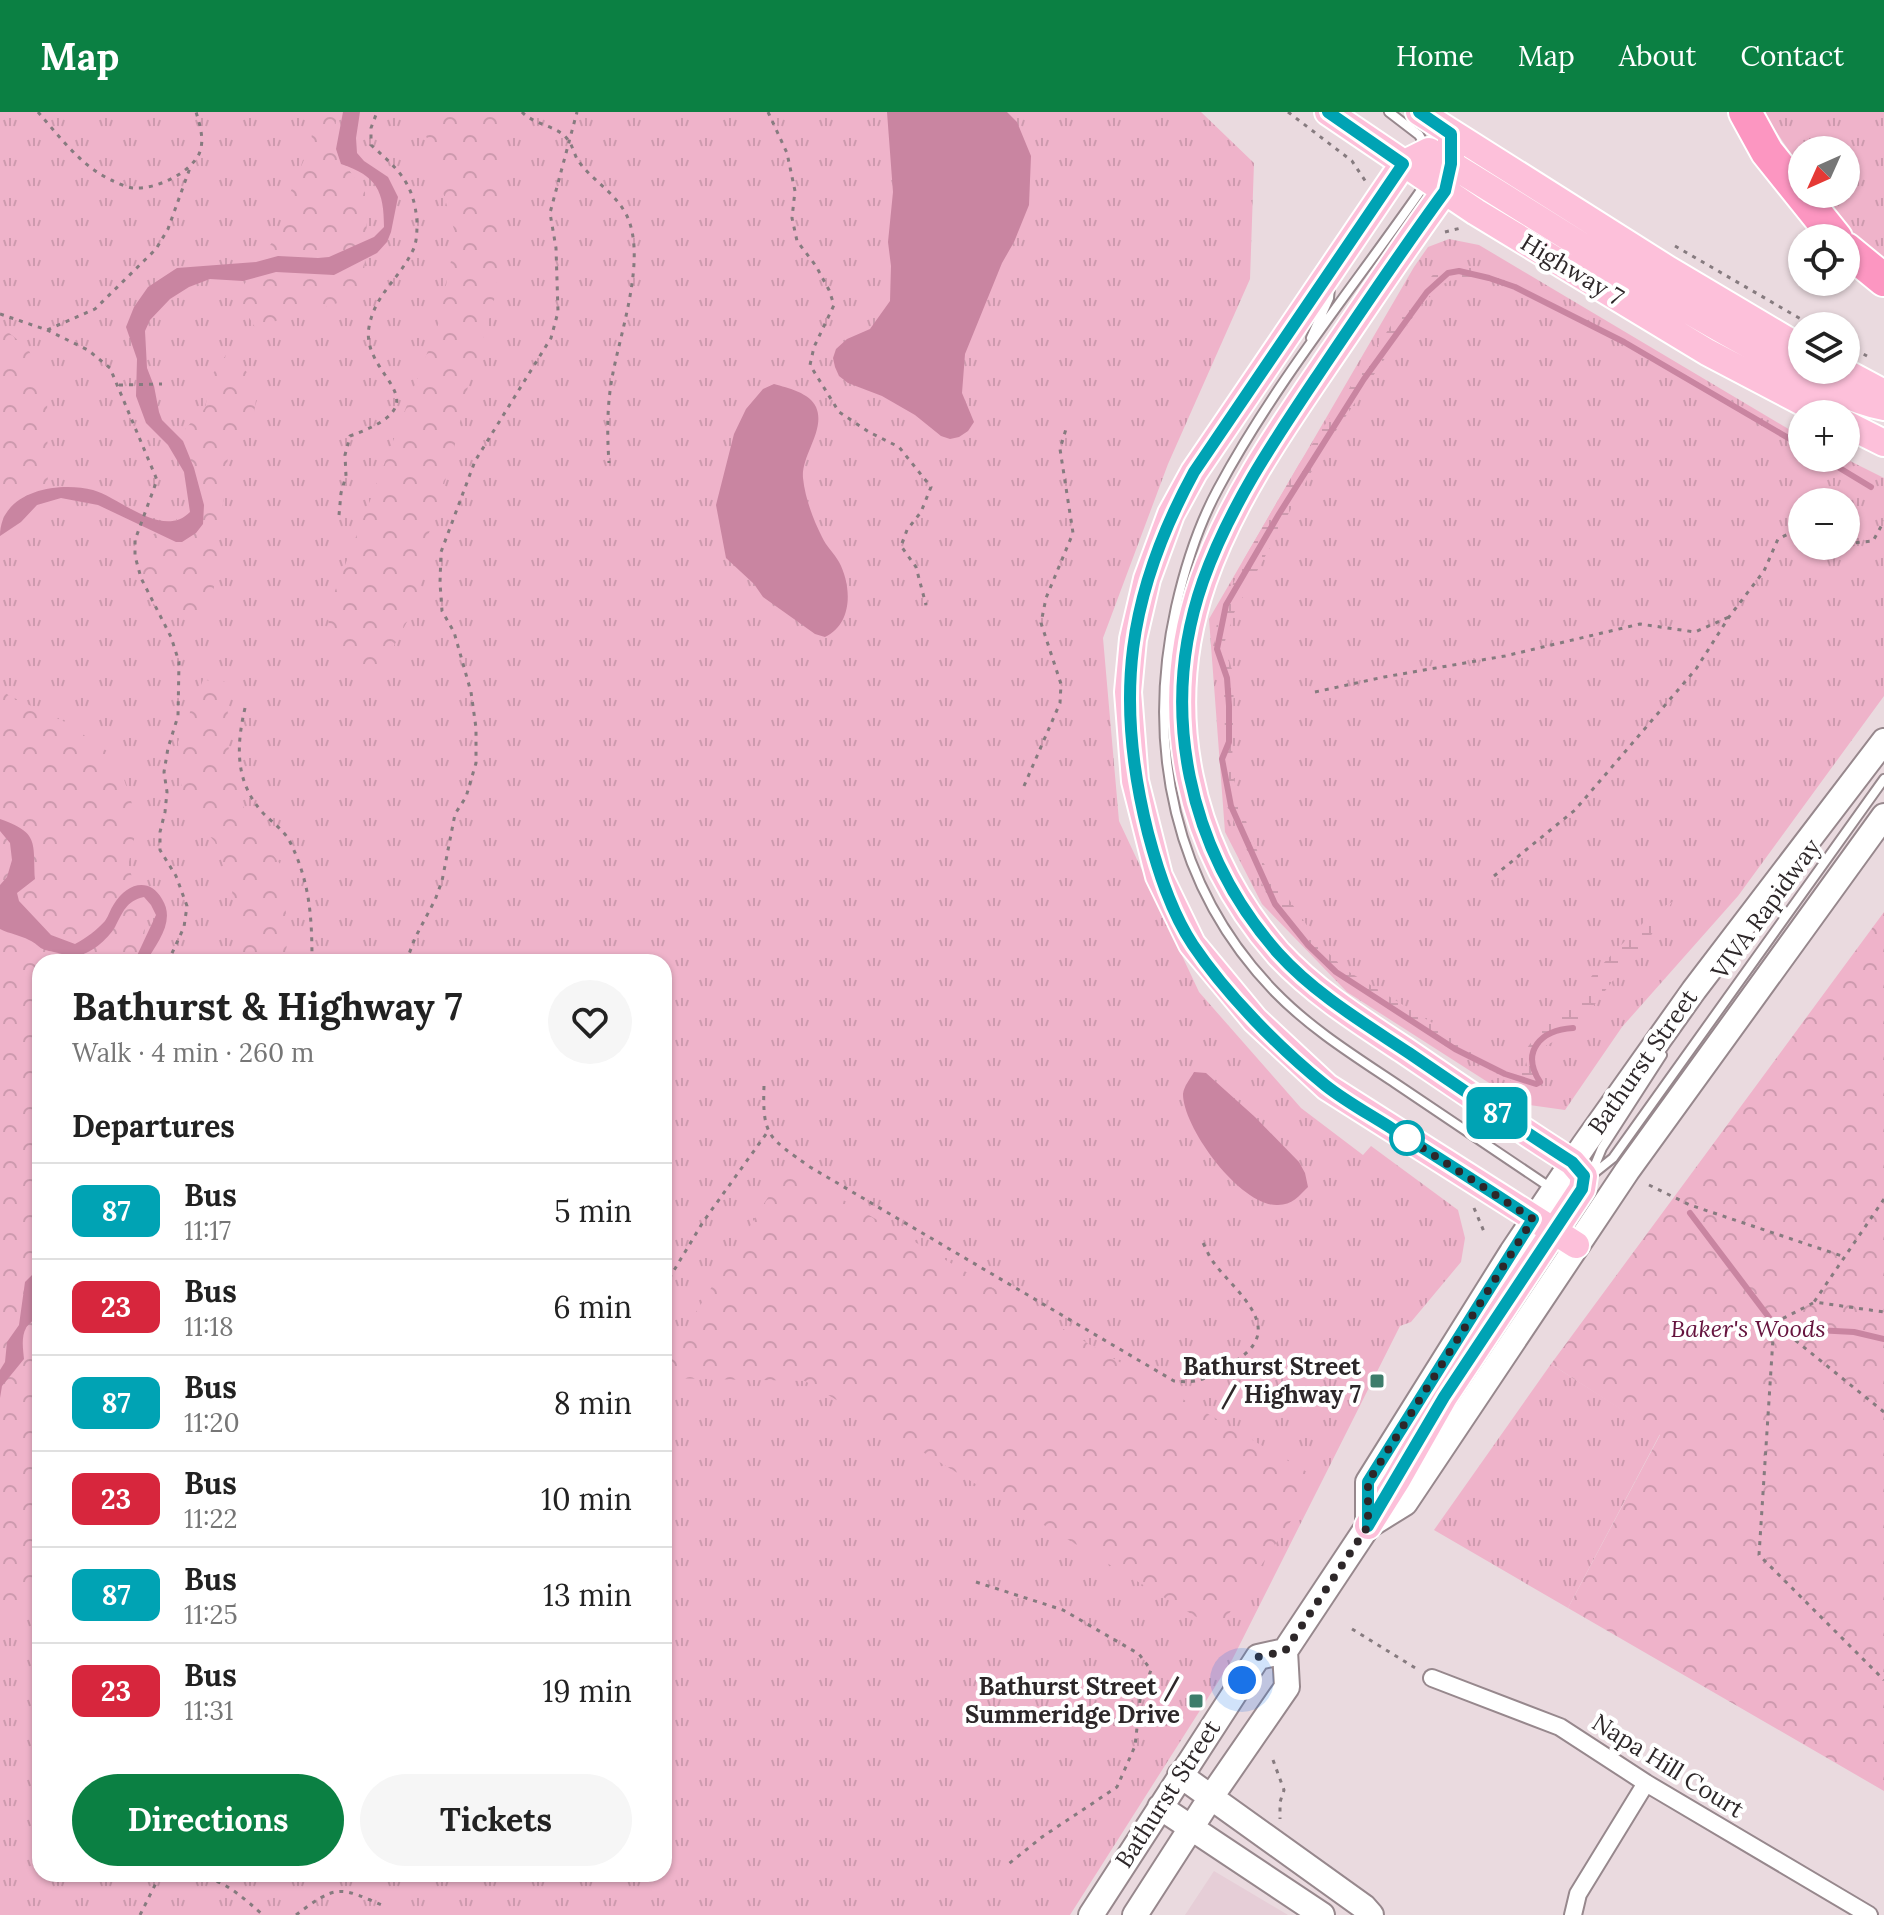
<!DOCTYPE html>
<html lang="en">
<head>
<meta charset="utf-8">
<style>
  body { margin:0; font-family:Lora,serif; background:#f6f6f6; color:#222; height:100vh; display:flex; flex-direction:column; font-size:30px; white-space:nowrap }
  * { box-sizing:border-box; margin:0 }
  p { font-size:26px; color:#767676 }
  .icon { flex:none; width:44px; height:44px; fill:none; stroke:currentColor; stroke-width:2; stroke-linecap:round; stroke-linejoin:round }
  .map { position:relative; flex:1; overflow:hidden }
  .panel { position:absolute; left:32px; top:842px; width:640px; height:928px; display:flex; flex-direction:column; background:#fff; border-radius:24px; box-shadow:0 2px 6px #0004 }
  .panel>* { flex:none }
  .badge { padding:0 16px; border-radius:12px; font-size:28px; line-height:52px }
  .needle { width:52px; rotate:225deg }
  .fabs { position:absolute; left:1788px; top:24px; display:grid; gap:16px }
  .fabs a { display:grid; place-items:center; width:72px; height:72px; border-radius:50%; background:#fff; box-shadow:0 2px 6px #0004; font-size:40px }
  .you { position:absolute; width:40px; height:40px; margin:-20px; border:6px solid #fff; border-radius:50%; background:#1a73e8; box-shadow:0 0 0 12px #1a73e833 }
  .map>.badge { position:absolute; translate:-50% -50%; box-shadow:0 0 0 4px #fff }
  h2 { padding:0 40px; font-size:30px; line-height:72px }
  .round { display:grid; place-items:center; flex:none; width:84px; height:84px; border-radius:42px; background:#f6f6f6 }
  .head { display:flex; align-items:center; justify-content:space-between; height:136px; padding:0 40px }
  h1 { font-size:38px; font-weight:700; line-height:60px }
  .button { display:flex; gap:16px; margin-top:auto; padding:16px 40px }
  .button a { flex:1; height:92px; border-radius:48px; background:#0b8043; color:#fff; font-size:32px; font-weight:700; line-height:92px; text-align:center }
  .button a+a { background:#f6f6f6; color:#222 }
  ul { padding:0; list-style:none }
  li { display:flex; align-items:center; gap:24px; height:96px; padding:0 40px; border-top:2px solid #e0e0e0 }
  li div { flex:1 }
  li b { display:block; font-size:30px }
  li em { font-style:normal }
  li .badge { min-width:88px; font-weight:700; text-align:center }
  header { display:flex; align-items:center; gap:48px; box-sizing:border-box; height:112px; padding:0 40px; background:#0b8043; color:#fff }
  header strong { font-size:38px }
  nav { display:flex; gap:44px; margin-inline-start:auto; font-size:28px }
  .map>svg:first-child { display:block }
</style>
</head>
<body>
<header>
<strong>Map</strong>
<nav><a>Home</a><a>Map</a><a>About</a><a>Contact</a></nav>
</header>
<div class="map">
<svg width="1884" height="1803" viewBox="0 0 1884 1803">
  <defs>
    <pattern id="grass-tufts" width="24" height="20" patternUnits="userSpaceOnUse" patternTransform="scale(2)"><rect width="24" height="20" fill="#efb3ca"/><path d="M3 7l-1-3M5 7V3M7 7l1-3M15 17l-1-3M17 17v-4M19 17l1-3" fill="none" stroke="#cd9aae"/></pattern>
    <pattern id="forest-crowns" width="20" height="18" patternUnits="userSpaceOnUse" patternTransform="scale(2)"><rect width="20" height="18" fill="#efb3ca"/><path d="M2 6a3 3 0 1 1 6 0M12 15a3 3 0 1 1 6 0" fill="none" stroke="#cd9aae"/></pattern>
    <pattern id="wetland-marsh" width="20" height="14" patternUnits="userSpaceOnUse" patternTransform="scale(2)"><rect width="20" height="14" fill="#efb3ca"/><path d="M1 5h8M5 5V1M11 12h8M15 12V8" fill="none" stroke="#cd9aae"/></pattern>
  </defs>
  <rect width="100%" height="100%" fill="#eadadf"/>
  <path fill="#e6ced7" d="M1214,1759l74,44h-103z"/>
  <path fill="url(#grass-tufts)" fill-rule="evenodd" d="M0,0h1201l53,51 -4,116 -82,185 -65,174 16,183 80,171 102,116 62,47 8,-9 87,64 7,28 -4,24 -50,60 -11,4 -168,334 -162,255h-1070zM40,850h624v912h-624z
    M1763,0h121v153l-36,-34 -29,-37h27v-44h-44v20z
    M1449,127l30,6 323,192v21h42l40,20v218l-146,200 -116,131 -57,83 -43,-6 -175,-112 -85,-88 -37,-72 -16,-213 205,-352 14,-20zM1802,390h44v44h-44z
    M1551,1252l109,70 -92,174 -134,-78z"/>
  <path fill="url(#forest-crowns)" d="M314,0h23l-4,36 32,44 2,43 -5,61 -107,31 -19,-30 44,-67 5,-25 26,-62z
    M419,0h80l3,50 -4,113 -5,32 -24,75 -18,80 -31,100 1,34 -44,81c-48,-12 -47,-22 -49,-68l110,-284 18,-89z
    M0,214l27,21 20,39 1,122 -48,40z
    M226,243l20,16 11,23 -4,25 -18,16 -7,22 -16,148 -28,14 -29,-11 -18,-41 13,-31 22,-11 25,-32 -12,-64 20,-21 7,-33z
    M203,568l24,2 2,78 20,65 32,40 7,68 -3,29h-44l-9,-71 -17,-49 -32,-36 -5,-64z
    M0,574l8,9 57,27 52,36 21,64 -10,44 19,50 -7,46h-100v628l-24,33 -16,6z
    M1884,800v879l-316,-183 92,-173 -109,-71z
    M787,1055l532,312 -101,151 -413,-249 -141,-3v-15z"/>
  <path fill="url(#wetland-marsh)" d="M1473,154l14,6 3,4 -6,5 -32,-1 -11,5 -22,23 -94,139 -91,166 -9,28 1,14 8,19 -2,98 11,41 17,45 62,89 24,23 142,87 24,12 16,1 -4,-18 21,-28 17,-9 32,-42 33,-34 27,-27 18,-10 -22,35 -29,33 -42,55 -3,8c-16,8 -31,7 -40,25l7,20 -9,12 -29,-12 -60,-33 -110,-70 -25,-25 -42,-53 -42,-93 -5,-55 4,-10 -1,-54 -10,-46 4,-21 26,-59 55,-95 99,-149 40,-46z"/>
  <path fill="#c985a1" d="M343,0h17l-4,26 1,15 7,8 24,16 10,20 -7,35 -4,10 -10,11 -43,22 -58,-3 -33,9 -33,-2 -21,8 -19,12 -20,21 -5,11 2,37 7,18 5,26 3,8 21,21 11,27 10,37 -1,19 -7,9 -14,9h-6l-78,-37 -37,-7 -24,7 -16,17 -21,14c0,-45 58,-55 93,-46 26,7 70,50 97,22l-6,-40 -16,-27 -22,-22 -10,-27 1,-37 -11,-32 8,-20 14,-20 29,-19 79,-6 22,-6 40,2 11,-1 45,-20 10,-10c0,-36 -7,-51 -43,-63l-5,-15z
    M887,0h120l10,10 14,34 -2,49 -15,37 -12,21 -37,91 -3,39 12,29 -6,9 -9,6 -9,2 -9,-3 -26,-21 -33,-19 -34,-13 -9,-7 -4,-9 -2,-9 3,-9 11,-10 23,-10 20,-28 1,-35 -3,-24 5,-50z
    M774,272c14,4 36,9 42,23 10,23 -15,48 -13,71 2,20 10,41 19,59 4,9 12,16 17,25 13,24 14,62 -14,75l-10,-3 -52,-37 -9,-13 -28,-26 -10,-53 18,-71 12,-25 17,-20z
    M0,707c39,14 33,22 35,60l-18,14 2,8 32,34 24,9c11,-6 22,-14 30,-23 4,-6 5,-11 9,-17 12,-20 35,-28 48,-5 14,22 -5,44 -16,63h-12l22,-47 -5,-10 -7,-8c-18,4 -21,15 -29,30 -7,12 -25,28 -40,29 -2,1 -25,-5 -30,-6 -6,-2 -10,-8 -16,-10 -9,-5 -19,-6 -29,-11v-44l7,-8 5,-17 -2,-17 -10,-12z
    M1194,960l12,1 49,44 44,45 6,11 3,14c-9,9 -16,18 -30,18 -37,2 -95,-77 -95,-111 1,-8 7,-15 11,-22z
    M40,1155c0,12 -1,40 -6,51 -1,4 -6,6 -8,10 -5,9 -3,21 -2,31l-22,27 -2,12v-28l5,-8 2,-20 12,-17 6,-43z"/>
  <g fill="none" stroke-linecap="round" stroke-linejoin="round">
    <path stroke="#c985a1" stroke-width="6" d="M1823,346l48,29
      M1573,916c-32,2 -53,23 -33,54l-4,2 -31,-10 -50,-25 -119,-77 -28,-27 -33,-41 -44,-98 -9,-47 7,-17v-36l-2,-28 -10,-29 9,-44 53,-91 85,-135 63,-87 21,-19 11,-2 30,7 26,9 109,55 178,104
      M1690,1101l87,115 77,4 30,7"/>
    <g stroke="#97888d" stroke-width="12">
      <path id="lane" d="M1389,0l30,23 7,12
        M1426,71c-70,101 -150,198 -208,306 -20,37 -33,78 -42,118 -31,139 -2,281 99,385 35,36 78,63 120,91 52,35 104,70 156,105
        M1311,226l18,-40 1,-10
        M1593,1062l20,-16 271,-379
        M1590,1065l12,-29 60,-93"/>
    </g>
    <g stroke="#97888d" stroke-width="20">
      <path id="street" d="M1432,1566l128,49 86,56 223,132
        M1573,1803l5,-21 68,-111"/>
    </g>
    <g stroke="#97888d" stroke-width="28">
      <path id="secondary" d="M1368,1414v-44l144,-230 72,-107 110,-155 190,-249
        M1180,1663l184,132 7,8
        M1160,1695l162,108
        M1091,1803l167,-258 27,-6
        M1135,1803l76,-118 76,-110 -2,-36 83,-125 37,-23 222,-332 257,-355"/>
    </g>
    <g stroke="#fff" stroke-width="30">
      <path id="primary" d="M1328,0l148,100 231,140 118,62
        M1419,0l250,158 133,79
        M1841,258l43,23
        M1846,312l38,19
        M1576,1133l-249,-158 -72,-67 -63,-76 -33,-68 -24,-95 -7,-89 5,-53 14,-60 24,-65 23,-42 209,-308 26,-13c113,68 222,142 339,204 34,18 78,45 116,52
        M1368,1414l29,-46 47,-83 138,-208 2,-13 -12,-14c-57,-36 -112,-74 -168,-112 -44,-29 -90,-58 -126,-97 -90,-103 -120,-242 -75,-372 29,-83 81,-156 130,-228 37,-54 73,-109 112,-162l6,-27v-30"/>
    </g>
    <g stroke="#fff" stroke-width="36">
      <path id="highway" d="M1745,0l22,40 69,86
        M1846,137l38,31"/>
    </g>
    <path stroke="#867b7f" stroke-width="3" stroke-dasharray="4 6" stroke-linecap="butt" d="M38,0c21,24 43,54 73,68 7,3 16,8 24,8 21,1 54,-14 64,-34 6,-13 1,-29 -3,-42
      M522,0c12,13 37,14 46,28 5,6 6,15 11,22 14,19 36,30 48,54 20,43 -7,117 -15,162 -5,28 -5,56 -3,85
      M768,0l19,41 8,38 -3,27 5,23 19,25 13,24 5,15 -20,42 -4,18 29,47 30,20 30,15 32,40 -10,25 -14,18 -6,16 15,21 10,38
      M1288,0l64,49 14,21
      M1445,120l16,-4
      M1675,134l138,80
      M0,202l47,16 48,-21 61,-60 12,-20 23,-64
      M47,218l41,20 22,18 47,112 -22,60v16l6,22 30,59 8,25 -1,54 -10,32 -4,24 3,20 -2,20 -5,20v18l16,26 11,30 -3,21 -16,35
      M1846,233l21,11
      M119,273l43,-1
      M339,403l2,-22 5,-17 -1,-21 5,-19c98,-35 10,-58 19,-109 6,-33 30,-48 43,-75 5,-8 5,-21 5,-30 -3,-39 -18,-52 -46,-77v-17l6,-16
      M1846,429l7,2 20,-2 11,-20
      M1315,580l69,-15 121,-21 135,-32 55,8 34,-15
      M245,596c-9,39 -10,74 18,105 9,9 20,17 26,27 21,41 23,77 23,122
      M1024,674l36,-83 1,-19 -20,-61 5,-25 27,-65 -13,-84 6,-20
      M1494,764l81,-66 121,-141 33,-52 35,-46 14,-32 24,-12
      M406,850l9,-24 20,-38 7,-19 13,-67 11,-17 10,-34v-35l-5,-36 -17,-60 -12,-21 -2,-28 1,-31 34,-91 76,-123 7,-26 -2,-64 -6,-35 27,-101
      M764,974c-2,52 6,52 46,81l364,214c27,3 35,-4 58,-18 58,-33 5,-69 -18,-100 -5,-6 -8,-15 -12,-22
      M1649,1073l41,20 155,52
      M1884,1087l-70,103 70,10
      M1474,1096l11,26
      M664,1175l39,-65 63,-88
      M1774,1211l39,-20
      M1884,1300l-110,-89 -15,232 125,125
      M976,1470l87,28 76,44 12,16 -11,30 -5,46 -18,41 -75,50 -36,29
      M1352,1517l65,40
      M1273,1648l11,30 -4,12v17
      M148,1762l10,5 8,-5
      M140,1803l18,-36c50,-11 69,4 105,36
      M296,1803c41,-31 43,-29 90,-8"/>
    <use href="#lane" stroke="#fff" stroke-width="8"/>
    <use href="#street" stroke="#fff" stroke-width="16"/>
    <use href="#secondary" stroke="#fff" stroke-width="24"/>
    <use href="#primary" stroke="#fdc0da" stroke-width="26"/>
    <use href="#highway" stroke="#fc96c1" stroke-width="32"/>
  </g>
  <g fill="none" stroke-linecap="round" stroke-linejoin="round">
    <g stroke="#fff" stroke-width="18">
      <path id="line" d="M1328,0l75,52 -209,308c-67,123 -80,226 -46,361 10,38 23,79 45,112 33,49 86,103 132,140 20,16 44,29 66,43 48,30 95,60 142,91l-165,263v44l76,-129 138,-208 2,-13 -12,-14c-55,-35 -109,-72 -163,-109 -45,-30 -94,-59 -131,-100 -90,-102 -120,-243 -75,-372 28,-79 77,-149 123,-218 39,-58 78,-116 119,-172l6,-27v-30l-32,-22"/>
    </g>
    <use href="#line" stroke="#00a3b4" stroke-width="12"/>
    <path stroke="#2d2729" stroke-width="8" stroke-dasharray="0 14.4" d="M1242,1568l16,-23 27,-6 83,-125v-44l165,-263 -126,-81"/>
  </g>
  <circle fill="#fff" stroke="#00a3b4" stroke-width="4" cx="1407" cy="1026" r="16"/>
  <g fill="#3d7d6b" stroke="#fff" stroke-width="3">
    <rect x="1369" y="1261" width="16" height="16" rx="4"/>
    <rect x="1188" y="1581" width="16" height="16" rx="4"/>
  </g>
  <g text-anchor="middle" stroke-width="8" stroke-linejoin="round" paint-order="stroke">
    <g font-size="24" fill="#2d2729" stroke="#fff">
      <text transform="translate(1572 158) rotate(31)" y="8">Highway 7</text>
      <text transform="translate(1766 797) rotate(-54)" y="8">VIVA Rapidway</text>
      <text transform="translate(1643 950) rotate(-55)" y="8">Bathurst Street</text>
      <text transform="translate(1668 1654) rotate(32)" y="8">Napa Hill Court</text>
      <text transform="translate(1168 1682) rotate(-57)" y="8">Bathurst Street</text>
    </g>
    <g font-size="24" font-style="italic" fill="#65143e" stroke="#fff">
      <text x="1748" y="1225">Baker's Woods</text>
    </g>
    <g font-size="24" font-weight="bold" fill="#2d2729" stroke="#fff" text-anchor="end">
      <text x="1361" y="1263">Bathurst Street<tspan x="1361" dy="28">/ Highway 7</tspan></text>
      <text x="1180" y="1583">Bathurst Street /<tspan x="1180" dy="28">Summeridge Drive</tspan></text>
    </g>
  </g>
</svg>
<div class="fabs">
<a><svg class="needle" viewBox="-14 -14 28 28"><path d="M0-13l5 13h-10z" fill="#e53935"/><path d="M0 13l5-13h-10z" fill="#767676"/></svg></a>
<a><svg class="icon" aria-label="locate" viewBox="0 0 24 24"><circle cx="12" cy="12" r="6"/><path d="M12 2v4M12 18v4M2 12h4M18 12h4"/></svg></a>
<a><svg class="icon" aria-label="layers" viewBox="0 0 24 24"><path d="M12 4l9 5-9 5-9-5zM3 14l9 5 9-5"/></svg></a>
<a>+</a>
<a>−</a>
</div>
<div class="you" style="left:1242px;top:1568px"></div>
<b class="badge" style="left:1497px;top:1001px;background:#00a3b4;color:#fff">87</b>
<section class="panel">
<div class="head"><div><h1>Bathurst &amp; Highway 7</h1><p>Walk · 4 min · 260 m</p></div><a class="round"><svg class="icon" aria-label="heart" viewBox="0 0 24 24"><path d="M12 20l-8-8c-3-5 5-10 8-4 3-6 11-1 8 4z"/></svg></a></div>
<h2>Departures</h2>
<ul>
<li><span class="badge" style="background:#00a3b4;color:#fff">87</span><div><b>Bus</b><p>11:17</p></div><em>5 min</em></li>
<li><span class="badge" style="background:#d7263d;color:#fff">23</span><div><b>Bus</b><p>11:18</p></div><em>6 min</em></li>
<li><span class="badge" style="background:#00a3b4;color:#fff">87</span><div><b>Bus</b><p>11:20</p></div><em>8 min</em></li>
<li><span class="badge" style="background:#d7263d;color:#fff">23</span><div><b>Bus</b><p>11:22</p></div><em>10 min</em></li>
<li><span class="badge" style="background:#00a3b4;color:#fff">87</span><div><b>Bus</b><p>11:25</p></div><em>13 min</em></li>
<li><span class="badge" style="background:#d7263d;color:#fff">23</span><div><b>Bus</b><p>11:31</p></div><em>19 min</em></li>
</ul>
<div class="button"><a>Directions</a><a>Tickets</a></div>
</section>
</div>
</body>
</html>
